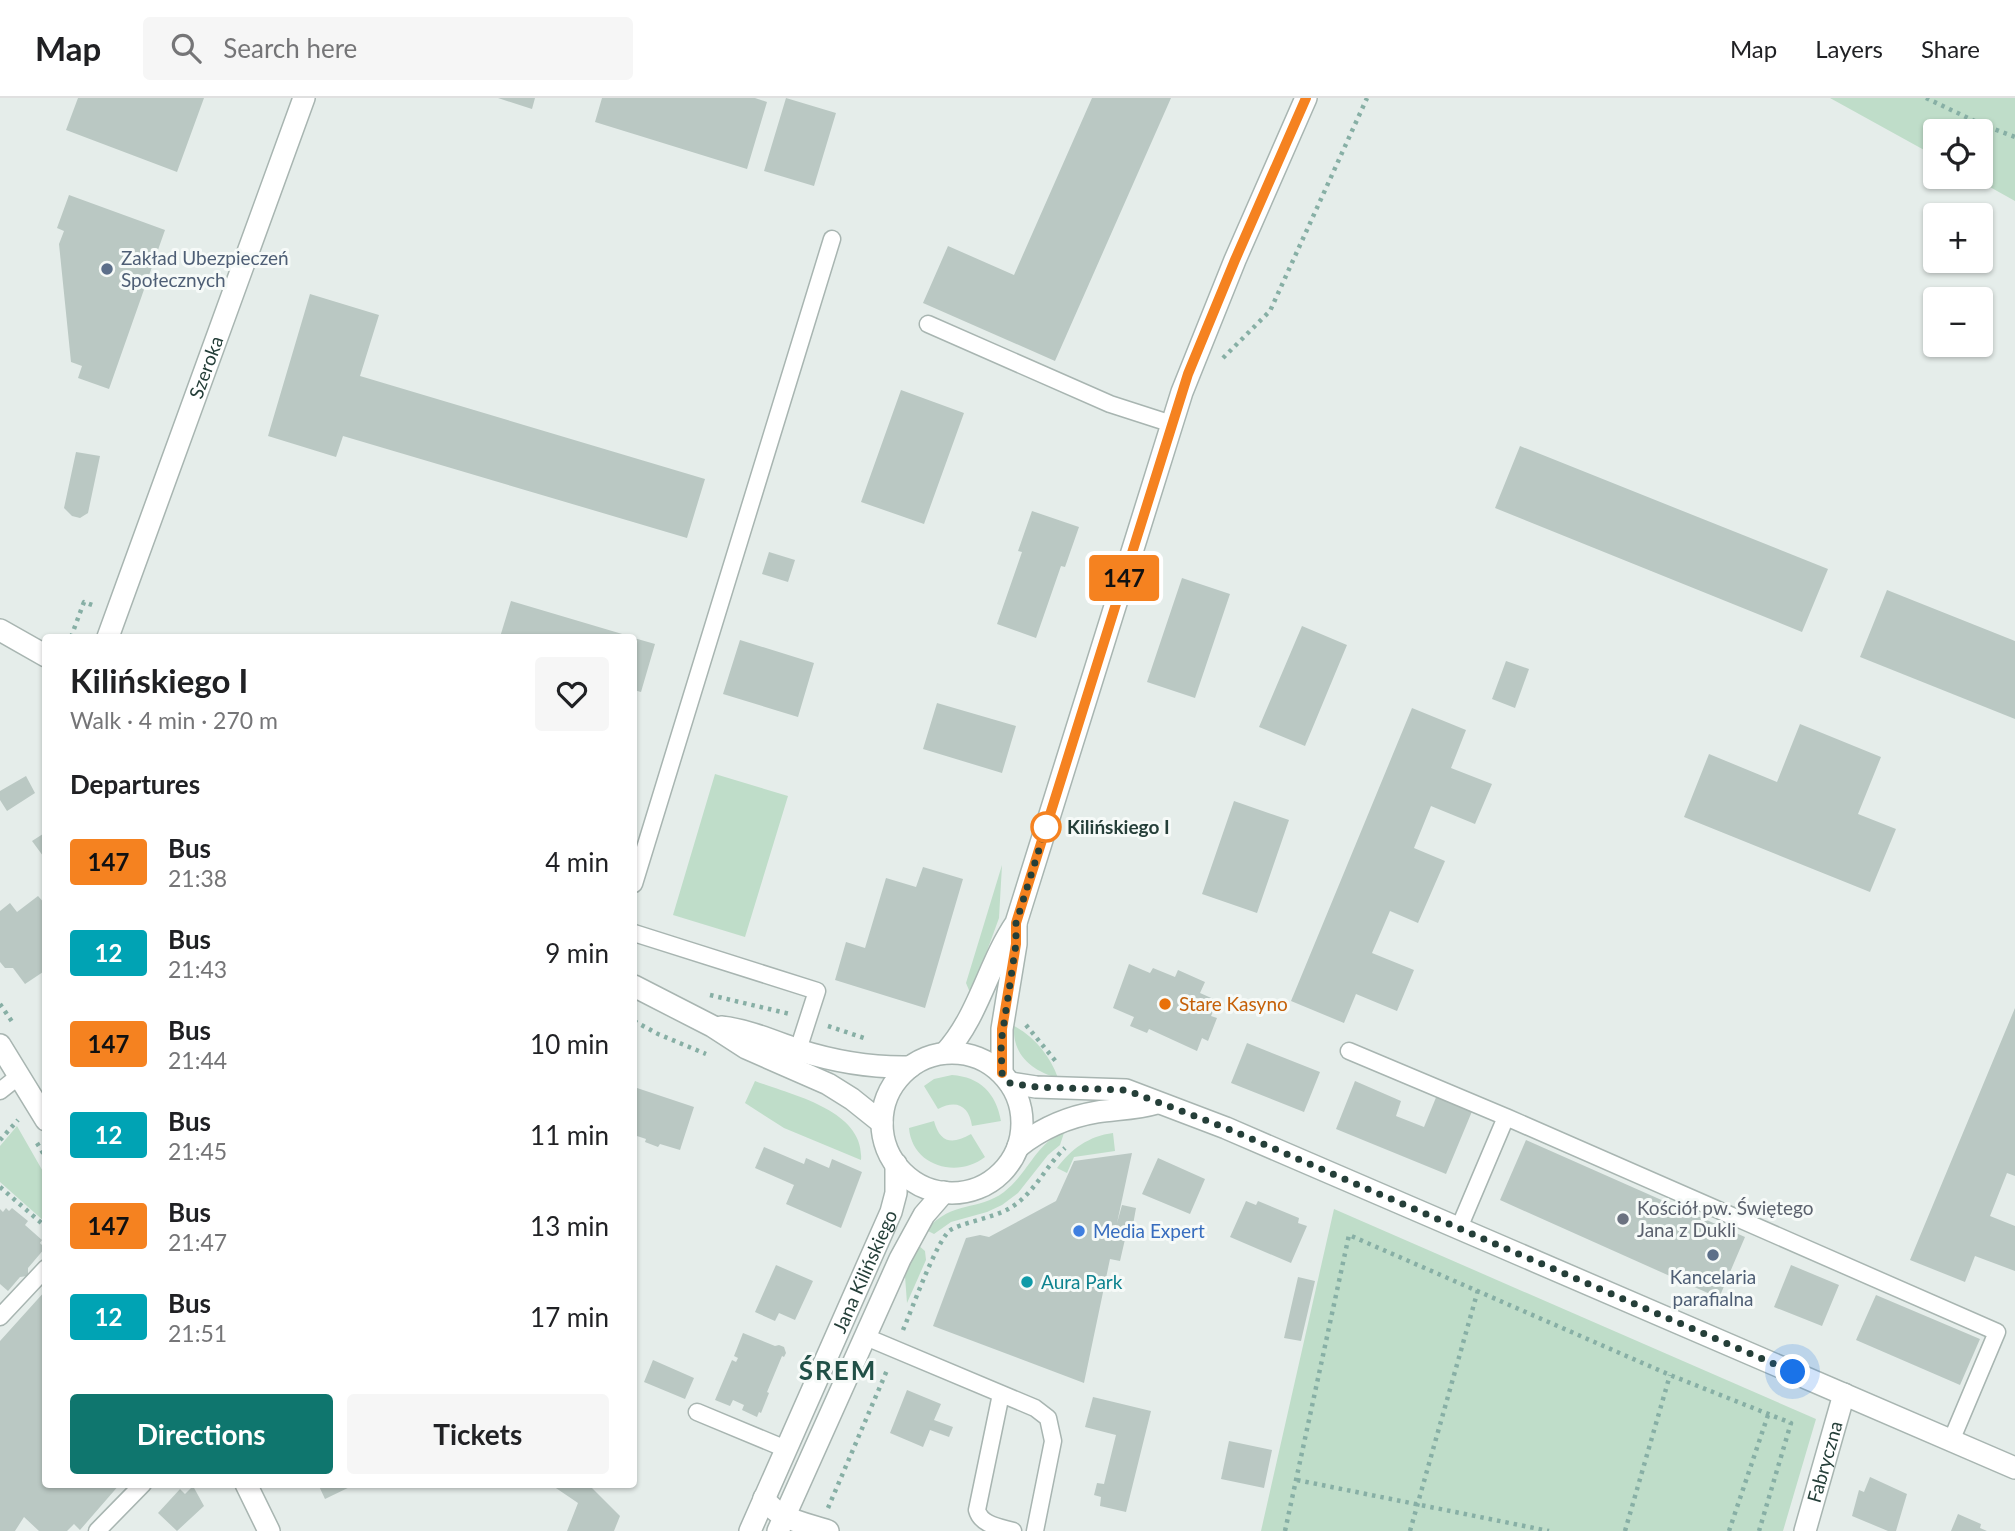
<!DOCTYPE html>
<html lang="en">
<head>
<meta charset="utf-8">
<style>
  body { margin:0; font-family:Lato,sans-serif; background:#f6f6f6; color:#202124; height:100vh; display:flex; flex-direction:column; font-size:26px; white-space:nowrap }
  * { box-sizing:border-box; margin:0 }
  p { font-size:23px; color:#757577 }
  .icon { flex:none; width:38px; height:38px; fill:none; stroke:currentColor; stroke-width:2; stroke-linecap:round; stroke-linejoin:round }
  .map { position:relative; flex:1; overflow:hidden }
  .side { position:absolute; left:42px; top:536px; width:595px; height:854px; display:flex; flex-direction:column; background:#fff; border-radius:7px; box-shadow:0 2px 5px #0004 }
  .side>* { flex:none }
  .badge { padding:0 14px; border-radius:5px; font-size:24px; line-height:46px }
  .buttons { position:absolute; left:1923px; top:21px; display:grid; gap:14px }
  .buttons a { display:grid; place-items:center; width:70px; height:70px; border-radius:7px; background:#fff; box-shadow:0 2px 5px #0004; font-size:35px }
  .you { position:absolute; width:35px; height:35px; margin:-18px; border:5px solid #fff; border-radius:50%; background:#1a73e8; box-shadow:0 0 0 10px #1a73e833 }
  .map>.badge { position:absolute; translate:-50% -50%; box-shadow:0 0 0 4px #fff }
  h2 { padding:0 28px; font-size:26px; line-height:63px }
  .round { display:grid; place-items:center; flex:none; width:74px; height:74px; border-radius:7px; background:#f6f6f6 }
  .summary { display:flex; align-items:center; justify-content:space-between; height:119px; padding:0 28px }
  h1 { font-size:33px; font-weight:700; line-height:52px }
  .primary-button { display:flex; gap:14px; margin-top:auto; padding:14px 28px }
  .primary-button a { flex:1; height:80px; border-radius:7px; background:#0f766e; color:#fff; font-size:28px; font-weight:700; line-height:80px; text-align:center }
  .primary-button a+a { background:#f6f6f6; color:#202124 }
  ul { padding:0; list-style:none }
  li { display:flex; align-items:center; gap:21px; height:91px; padding:0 28px }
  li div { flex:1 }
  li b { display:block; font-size:26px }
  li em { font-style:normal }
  li .badge { min-width:77px; font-weight:700; text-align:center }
  header { display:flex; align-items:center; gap:42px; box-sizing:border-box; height:98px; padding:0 35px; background:#fff; border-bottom:2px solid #e0e0e0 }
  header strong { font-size:33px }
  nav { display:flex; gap:38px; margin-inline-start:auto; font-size:24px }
  .search { width:490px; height:63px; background:#f6f6f6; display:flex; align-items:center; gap:18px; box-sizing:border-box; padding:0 24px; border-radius:7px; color:#757577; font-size:26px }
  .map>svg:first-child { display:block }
</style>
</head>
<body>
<header>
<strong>Map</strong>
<div class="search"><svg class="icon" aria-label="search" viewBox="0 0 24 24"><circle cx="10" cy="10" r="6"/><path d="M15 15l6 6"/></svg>Search here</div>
<nav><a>Map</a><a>Layers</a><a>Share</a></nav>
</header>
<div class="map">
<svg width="2015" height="1433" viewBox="0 0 2015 1433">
  <rect width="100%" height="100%" fill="#e5edea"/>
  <path fill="#bfddc9" d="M1830,0h185v103l-43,-24h9v-46h-45l-1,25z
    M715,676l73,22 -43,141 -72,-22z
    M1002,767l-3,53 -28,77 -5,-12z
    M1014,928c21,11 36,30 44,52 -26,-7 -46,-23 -44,-52z
    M952,977c28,2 44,18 49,46l-29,5c-3,-20 -15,-27 -34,-17l-14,-23 10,-7z
    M755,983c36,14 110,29 106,79l-77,-32 -39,-25z
    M934,1023c6,22 18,24 37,13l14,23c-28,22 -73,9 -76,-29z
    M17,1028l28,49v47l-45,-40v-36z
    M1065,1032l-5,15 -12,10 -30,38 -16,12 -15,7 -36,10 -17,12 -8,-4c28,-31 51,-18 78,-38 26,-21 29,-45 61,-62z
    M1113,1035l2,18 -41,6 -7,16 -10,-5c14,-19 32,-32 56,-35z
    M1334,1111l482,210 -33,112h-522z
    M918,1147l7,6 1,9 -19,43 -2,-27z"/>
  <path fill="#bac8c3" d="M78,0h126l-27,74 -111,-42z
    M498,0h37l-3,11z
    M602,0h153l12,4 -20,67 -152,-47z
    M786,0l50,15 -22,73 -50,-15z
    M1092,0h79l-116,263 -132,-58 25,-57 66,29z
    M69,97l96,35 -56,159 -31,-11 4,-12 -11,-4 -12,-118 5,-13 -7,-3z
    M310,196l69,21 -19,61 345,103 -18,59 -344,-102 -7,21 -68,-21z
    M901,292l63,23 -40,111 -63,-22z
    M1520,348l308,123 -26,63 -307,-124z
    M76,354l24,4 -12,57 -8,5 -8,-2 -8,-8z
    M1032,413l47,16 -14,40 -4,-1 -25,72 -39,-14 25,-72 -4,-1z
    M769,454l26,8 -7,22 -26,-8z
    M1182,480l48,16 -35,104 -48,-16z
    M1887,492l128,51v78l-155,-62z
    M511,503l118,35v1h-129z
    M1302,528l45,19 -42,101 -46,-19z
    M634,540l21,6 -14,48 -7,-2z
    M740,542l74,23 -16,54 -75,-23z
    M1506,563l23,8 -14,39 -23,-9z
    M937,605l79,23 -14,47 -79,-24z
    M1412,610l54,22 -15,38 41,16 -17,40 -44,-18 -17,42 31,13 -27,62 -28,-12 -18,42 42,17 -17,41 -41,-17 -12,29 -53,-22z
    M1800,626l81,33 -23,57 38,15 -26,63 -186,-75 25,-63 68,28z
    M26,678l9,17 -28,18 -7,-11v-9z
    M1234,703l55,19 -32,93 -55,-19z
    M46,734v28l-14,-19z
    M923,769l40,12 -38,129 -90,-28 11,-38 19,6 21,-70 30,9z
    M38,798l8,9v65l-21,14 -12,-16h-8l-5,-6v-51l10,-8 7,9z
    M1129,866l21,9 3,-5 22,9 3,-7 27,12 -5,11 18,8 -7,15 6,2 -9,23 -6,-3 -5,13 -48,-22 -2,4 -17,-7 4,-9 -21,-9z
    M2015,910v168l-8,-3 -17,43 25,10v45l-40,-15 -10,26 -55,-22z
    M1247,945l73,29 -16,40 -73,-29z
    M1355,983l46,20 -5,15 28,11 13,-32 36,14 -27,65 -110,-45z
    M634,989l60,20 -14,43 -20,-6 -2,3 -13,-5 1,-3 -12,-4z
    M1526,1042l219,97 -26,61 -219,-98z
    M764,1049l40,17 2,-6 23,10 3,-9 30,13 -21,56 -55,-24 8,-19 -39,-17z
    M1132,1055l-15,70 5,-18 14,3 -5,28 -5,-1 -6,26 -10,-2 -26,124 -151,-57 33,-88 14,-3 9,2 67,-36 18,-40z
    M1158,1060l47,21 -15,35 -48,-20z
    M1246,1103l10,4 2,-4 41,17 -1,5 9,3 -16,37 -61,-26z
    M6,1110l3,3 3,-3 16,13 -3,4 17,15 -2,3 5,5 -17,20v8l-8,1 -12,14 -8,-7v-75l3,3z
    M776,1167l37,16 -18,39 -16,-7 -4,8 -20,-9z
    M1791,1167l48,20 -17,41 -48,-19z
    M1298,1179l17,4 -14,60 -17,-3z
    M46,1192v194h74l-40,46 -6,-6 -7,7h-28l-15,-14 -9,14h-15v-190z
    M1876,1197l104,44 -20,46 -104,-45z
    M743,1235l32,13 4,-1 5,2 2,6 -2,4 -2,-1 -15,36 2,1 -8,20 -2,-1 -2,5 -15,-7 2,-5 -11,-5 -3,6 -15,-6 17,-40 4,2 2,-4 -4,-2z
    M653,1262l41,18 -9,21 -41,-17z
    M907,1292l34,14 -7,16 19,7 -4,10 -19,-7 -7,17 -33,-14z
    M1093,1299l58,14 -25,101 -26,-6 1,-9 -7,-2 3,-12 7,1 12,-49 -31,-8z
    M1229,1343l43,9 -8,38 -43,-9z
    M1870,1379l37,17 -11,37h-8l-36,-15 7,-26 5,2z
    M318,1386h38l-31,15z
    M550,1386h38l32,32 -6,15h-47l11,-28z
    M193,1388l11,20 -27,25 -19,-18 22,-24 5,5z
    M1958,1416l23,10 -1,4 7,3h-36z"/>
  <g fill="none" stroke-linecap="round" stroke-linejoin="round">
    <g stroke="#a8b5b1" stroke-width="19">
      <path id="service" d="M928,226l182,80 62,20
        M634,786l198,-645
        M634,835l183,58 -19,59
        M1349,953l157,66
        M0,993l19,-15
        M1459,1130l47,-111 491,215 -46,109
        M0,1219l46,-49
        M866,1239l169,71 13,10 5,23 -18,90
        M1001,1296l-24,116c4,15 22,17 36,21
        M697,1314l89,37
        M97,1433l46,-47"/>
    </g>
    <g stroke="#a8b5b1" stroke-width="24">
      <g id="minor">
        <path id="s1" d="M108,539l196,-539"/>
        <path d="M0,947l46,75"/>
        <path d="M246,1386l23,47"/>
        <path d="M764,1400c14,22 41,25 64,33"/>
        <path id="s2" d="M1805,1433l39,-137"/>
      </g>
    </g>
    <g stroke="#a8b5b1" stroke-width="24">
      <g id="tertiary">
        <path d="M0,532l46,26"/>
        <path d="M634,888l78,40 34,22 82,36 24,15 30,24"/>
        <path d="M721,929c27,3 52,14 77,23 38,12 73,18 112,17"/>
        <path d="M945,955c34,-37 43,-89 71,-130l166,-531 53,-132 71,-162"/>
        <circle cx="952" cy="1025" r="70"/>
        <path d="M1002,975v-44l14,-85v-19"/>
        <path d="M1010,985l26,4 90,3 100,38 789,340"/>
        <path d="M1018,1049c24,-19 49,-30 79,-35 20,-3 40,-3 60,-9"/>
        <path id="s3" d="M750,1433l141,-319 5,-19v-29"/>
        <path d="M778,1433l122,-272 24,-44 20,-23"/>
      </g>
    </g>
    <path stroke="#87afa5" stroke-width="4.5" stroke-dasharray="3.5 5" stroke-linecap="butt" d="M1926,0l57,27 32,12
      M1223,260l47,-47 97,-213
      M71,539l13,-35 11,4
      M710,897l80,19
      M0,906l13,19
      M634,923l24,13 48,20
      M1026,927l32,39
      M828,928l36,12
      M0,1042l18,-20
      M37,1045l9,15
      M0,1089l46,40
      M903,1232c9,-21 32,-85 46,-99 10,-8 45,-13 61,-23 24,-14 35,-41 55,-60
      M1297,1382l252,51
      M828,1410l60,-140
      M1285,1433l64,-296 321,140 121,48 -32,108
      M1410,1433l68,-241
      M1625,1433l45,-156
      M1729,1433l39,-116"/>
    <use href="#service" stroke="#fff" stroke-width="16"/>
    <use href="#minor" stroke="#fff" stroke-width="21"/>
    <use href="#tertiary" stroke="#fff" stroke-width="21"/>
  </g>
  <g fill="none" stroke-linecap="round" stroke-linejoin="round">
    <g stroke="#fff" stroke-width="16">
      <path id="line" d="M1002,975v-44l14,-85v-21l32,-102 140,-447 47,-114 71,-162"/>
    </g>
    <use href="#line" stroke="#f58220" stroke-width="10"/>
    <path stroke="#253f39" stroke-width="7" stroke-dasharray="0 12.6" d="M1046,729l2,-6 -32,102v21l-15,99 1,30 8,10 26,4 90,3 100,38 567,244"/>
  </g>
  <g fill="#5c6f8a" stroke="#f6faf8" stroke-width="2.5">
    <circle cx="107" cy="171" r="7"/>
    <circle cx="1713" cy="1157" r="7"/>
  </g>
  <circle fill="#fff" stroke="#f58220" stroke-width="3.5" cx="1046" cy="729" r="14"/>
  <circle fill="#e8710a" stroke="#f6faf8" stroke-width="2.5" cx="1165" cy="906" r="7"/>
  <circle fill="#6b7280" stroke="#f6faf8" stroke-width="2.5" cx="1623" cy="1121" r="7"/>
  <circle fill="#3f7fe0" stroke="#f6faf8" stroke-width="2.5" cx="1079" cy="1133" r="7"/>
  <circle fill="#0f9aa8" stroke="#f6faf8" stroke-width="2.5" cx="1027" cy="1184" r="7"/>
  <g text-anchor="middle" stroke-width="6" stroke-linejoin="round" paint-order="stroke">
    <g font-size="19" fill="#4e5e75" stroke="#f6faf8" text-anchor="start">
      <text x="121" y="167">Zakład Ubezpieczeń<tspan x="121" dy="22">Społecznych</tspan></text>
      <text x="1713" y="1186" text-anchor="middle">Kancelaria<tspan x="1713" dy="22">parafialna</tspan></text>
    </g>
    <g font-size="19" fill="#253f39" stroke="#f6faf8">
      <text dy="7" stroke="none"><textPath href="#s1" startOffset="287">Szeroka</textPath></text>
      <text dy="7" stroke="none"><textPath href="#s3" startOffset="284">Jana Kilińskiego</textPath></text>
      <text dy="7" stroke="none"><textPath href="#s2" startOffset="72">Fabryczna</textPath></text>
    </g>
    <g font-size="19" font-weight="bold" fill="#253f39" stroke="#f6faf8" text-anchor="start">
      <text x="1067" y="736">Kilińskiego I</text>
    </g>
    <g font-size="19" fill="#c56008" stroke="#f6faf8" text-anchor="start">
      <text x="1179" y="913">Stare Kasyno</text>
    </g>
    <g font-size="19" fill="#5b616d" stroke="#f6faf8" text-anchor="start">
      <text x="1637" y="1117">Kościół pw. Świętego<tspan x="1637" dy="22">Jana z Dukli</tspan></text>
    </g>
    <g font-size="19" fill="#366cbe" stroke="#f6faf8" text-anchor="start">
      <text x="1093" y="1140">Media Expert</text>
    </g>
    <g font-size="19" fill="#0d838f" stroke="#f6faf8" text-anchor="start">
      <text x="1041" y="1191">Aura Park</text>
    </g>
    <g font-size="26" font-weight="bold" letter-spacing="2" fill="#215047" stroke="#f6faf8">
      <text x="838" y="1282">ŚREM</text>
    </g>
  </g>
</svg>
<div class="buttons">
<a><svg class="icon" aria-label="locate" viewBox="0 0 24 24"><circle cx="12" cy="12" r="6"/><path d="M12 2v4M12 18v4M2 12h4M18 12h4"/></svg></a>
<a>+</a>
<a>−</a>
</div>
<div class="you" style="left:1793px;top:1274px"></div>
<b class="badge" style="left:1124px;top:480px;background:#f58220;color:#111">147</b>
<section class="side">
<div class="summary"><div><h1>Kilińskiego I</h1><p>Walk · 4 min · 270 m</p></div><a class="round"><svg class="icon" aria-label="heart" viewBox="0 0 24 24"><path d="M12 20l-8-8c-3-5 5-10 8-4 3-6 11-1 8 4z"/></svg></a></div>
<h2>Departures</h2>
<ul>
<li><span class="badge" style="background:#f58220;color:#111">147</span><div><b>Bus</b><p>21:38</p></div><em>4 min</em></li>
<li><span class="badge" style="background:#00a3b4;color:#fff">12</span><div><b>Bus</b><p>21:43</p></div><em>9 min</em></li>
<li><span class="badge" style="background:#f58220;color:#111">147</span><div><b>Bus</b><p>21:44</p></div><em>10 min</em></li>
<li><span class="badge" style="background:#00a3b4;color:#fff">12</span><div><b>Bus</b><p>21:45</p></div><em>11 min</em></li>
<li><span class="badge" style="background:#f58220;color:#111">147</span><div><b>Bus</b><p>21:47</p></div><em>13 min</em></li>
<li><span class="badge" style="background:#00a3b4;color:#fff">12</span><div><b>Bus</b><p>21:51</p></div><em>17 min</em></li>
</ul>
<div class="primary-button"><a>Directions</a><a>Tickets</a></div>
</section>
</div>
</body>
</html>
